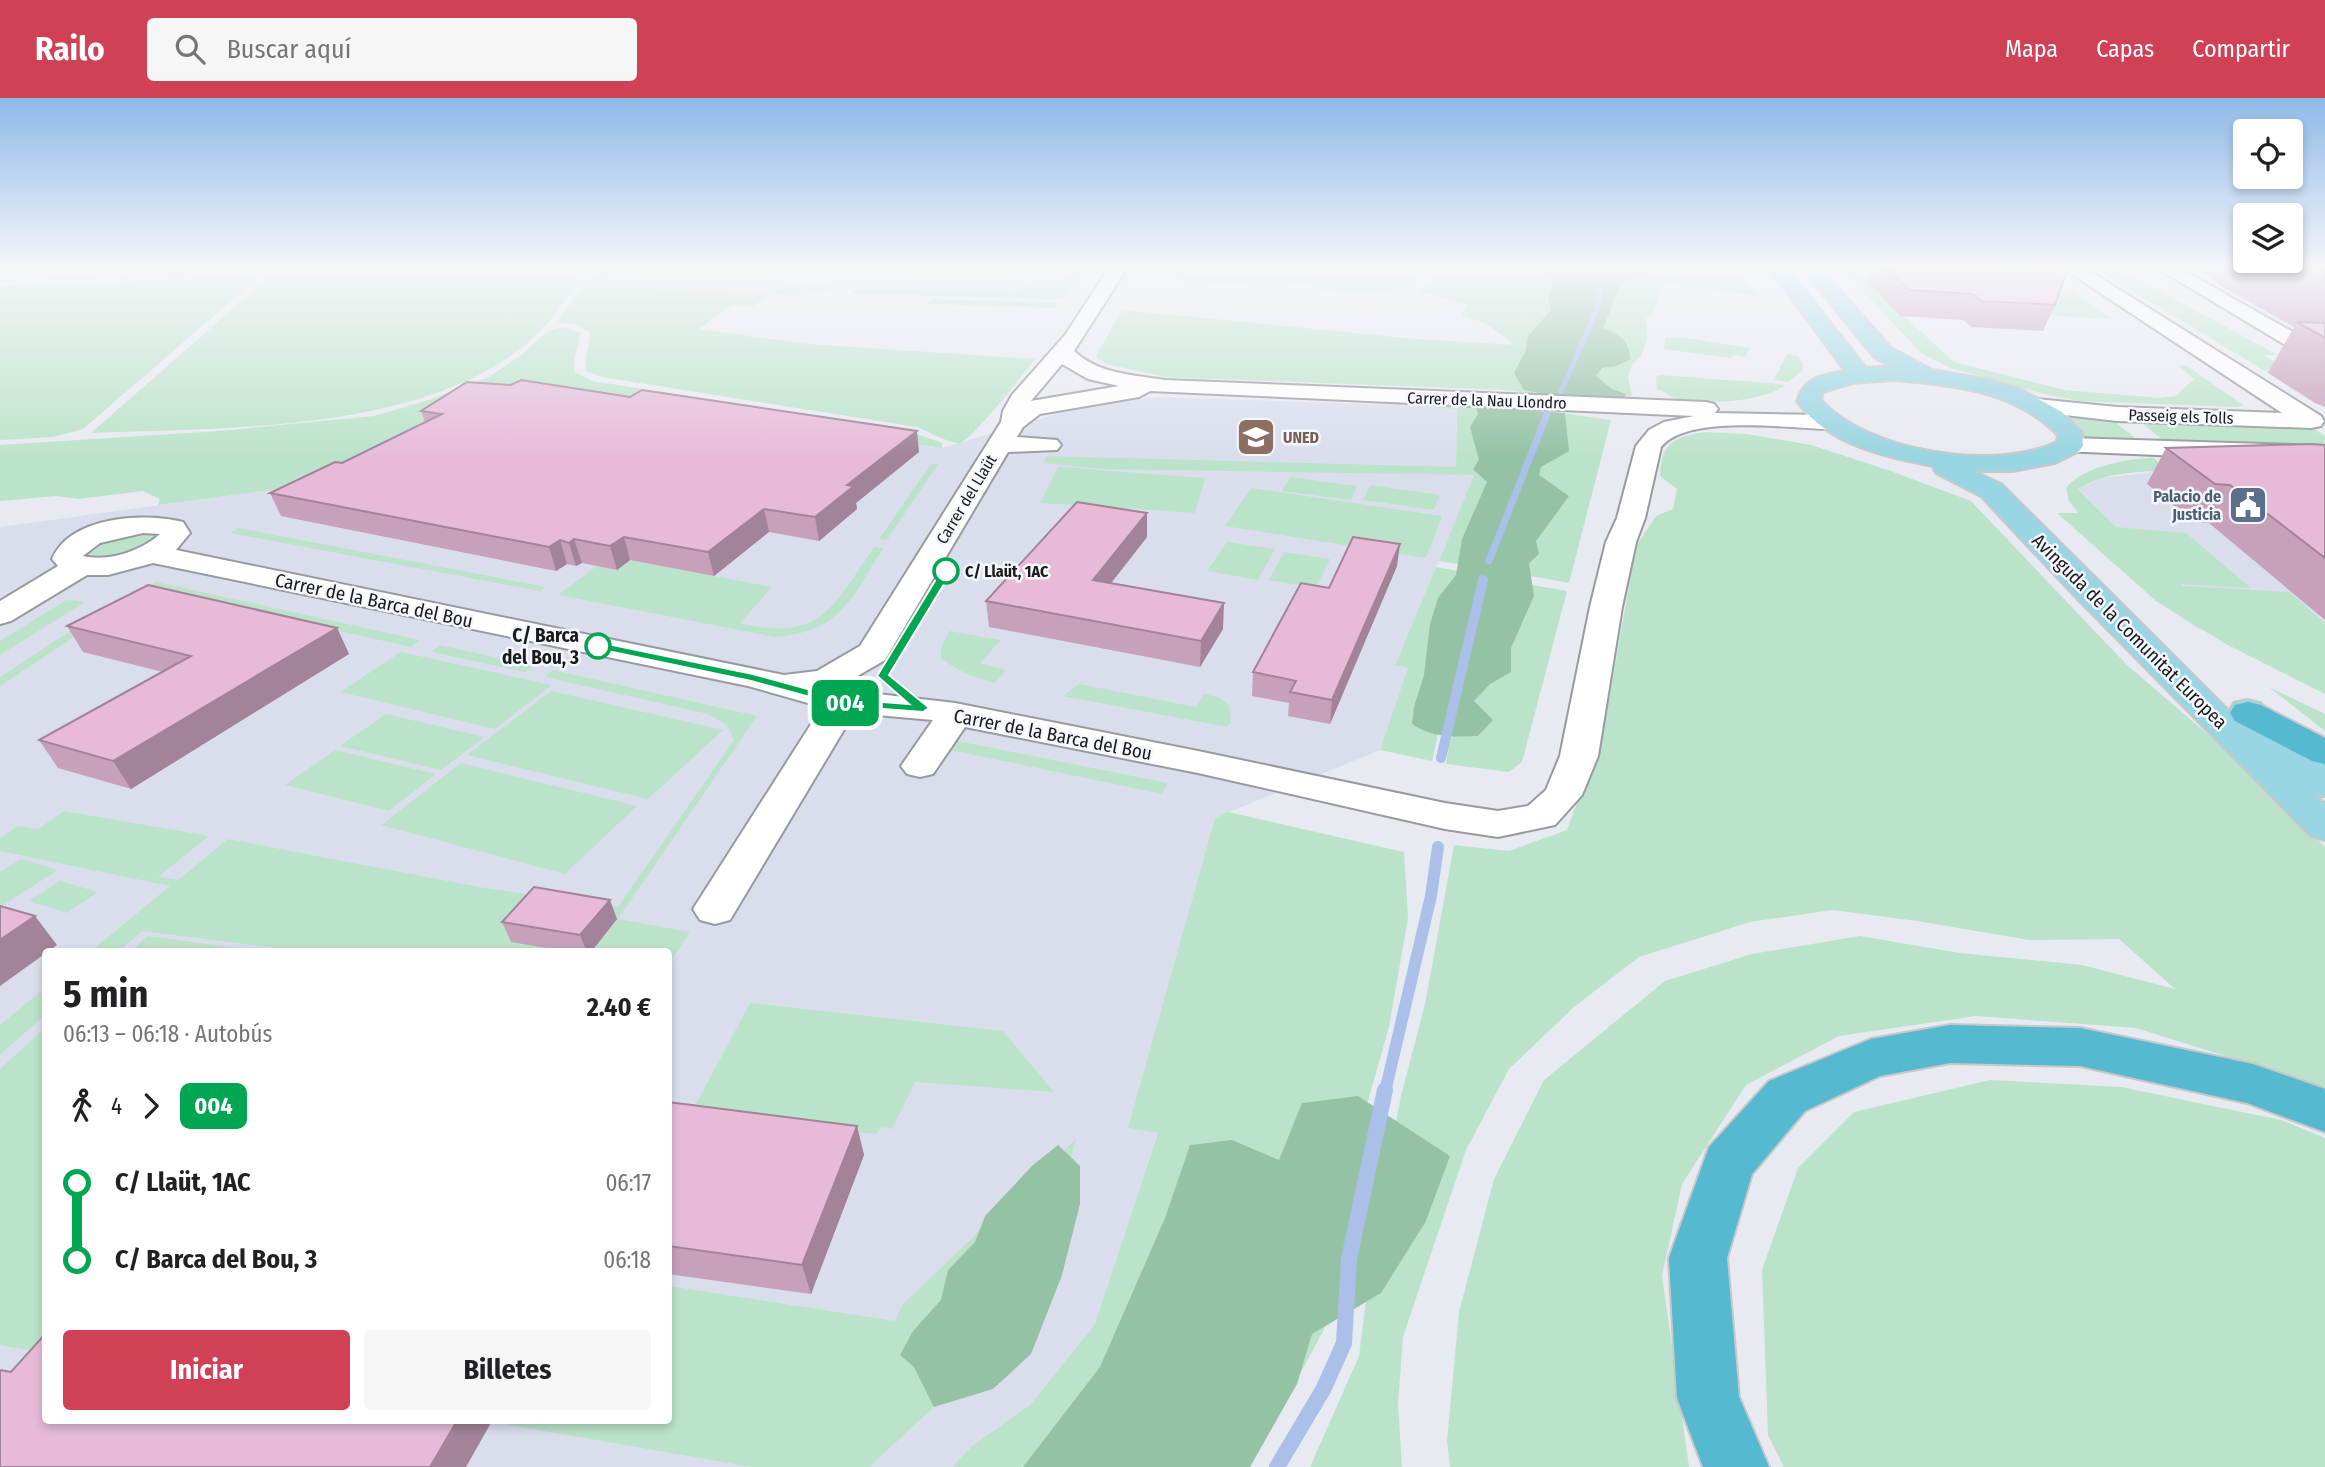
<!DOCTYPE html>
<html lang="es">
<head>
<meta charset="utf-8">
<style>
  body { margin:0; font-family:"Fira Sans Condensed",sans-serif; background:#f6f6f6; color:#202124; height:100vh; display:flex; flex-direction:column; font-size:26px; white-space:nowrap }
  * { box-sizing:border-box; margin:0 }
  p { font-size:23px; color:#757577 }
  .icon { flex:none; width:38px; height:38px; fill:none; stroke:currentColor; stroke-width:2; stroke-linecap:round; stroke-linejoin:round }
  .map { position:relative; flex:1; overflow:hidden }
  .side { position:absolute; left:42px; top:850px; width:630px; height:476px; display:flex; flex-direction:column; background:#fff; border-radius:7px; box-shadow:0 4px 10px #0003 }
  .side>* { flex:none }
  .badge { padding:0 14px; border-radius:10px; font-size:24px; line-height:46px }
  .fabs { position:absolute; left:2233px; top:21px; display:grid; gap:14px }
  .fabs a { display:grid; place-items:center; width:70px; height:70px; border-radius:7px; background:#fff; box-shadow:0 4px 10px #0003; font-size:35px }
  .map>.badge { position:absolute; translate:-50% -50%; box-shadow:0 0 0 4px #fff }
  .legs { display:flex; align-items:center; gap:10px; height:77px; padding:0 21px; font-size:23px }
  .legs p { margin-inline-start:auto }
  .overview { display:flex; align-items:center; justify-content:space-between; height:119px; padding:0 21px }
  h1 { font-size:38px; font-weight:700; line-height:52px }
  .button { display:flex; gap:14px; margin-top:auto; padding:14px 21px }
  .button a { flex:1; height:80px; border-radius:7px; background:#d14156; color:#fff; font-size:28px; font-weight:700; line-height:80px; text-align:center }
  .button a+a { background:#f6f6f6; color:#202124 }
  ul { padding:0 21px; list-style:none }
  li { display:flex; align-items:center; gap:24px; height:77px; font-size:26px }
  li i { display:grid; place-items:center; width:10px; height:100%; margin:0 9px; background:currentColor }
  li i::after { content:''; width:18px; height:18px; margin:-9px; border:5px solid; border-radius:50%; background:#fff }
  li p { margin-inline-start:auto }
  li:first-child i { background:linear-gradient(#0000 50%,currentColor 0) }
  li:last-child i { background:linear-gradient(currentColor 50%,#0000 0) }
  header { display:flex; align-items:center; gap:42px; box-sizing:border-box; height:98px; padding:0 35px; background:#d14156; color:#fff }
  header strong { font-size:33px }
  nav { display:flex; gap:38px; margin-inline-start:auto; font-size:24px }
  .search { width:490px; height:63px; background:#f6f6f6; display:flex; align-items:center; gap:18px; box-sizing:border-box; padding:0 24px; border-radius:7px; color:#757577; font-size:26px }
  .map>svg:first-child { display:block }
</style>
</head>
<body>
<header>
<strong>Railo</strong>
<div class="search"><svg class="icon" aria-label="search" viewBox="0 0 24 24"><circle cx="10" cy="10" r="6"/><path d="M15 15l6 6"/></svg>Buscar aquí</div>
<nav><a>Mapa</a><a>Capas</a><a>Compartir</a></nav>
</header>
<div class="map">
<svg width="2325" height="1369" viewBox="0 0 2325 1369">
  <rect width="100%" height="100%" fill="#e8eaf1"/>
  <path fill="#dadeec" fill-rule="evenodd" d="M611,167h476l-20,28 -283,-9 -14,10 -173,-8z
    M531,287l411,63 149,-44 67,-7 299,10 -1,68h19l-80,189 14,4 -29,82 -165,68 -86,310 29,4 -63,192 -65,81 -57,40 -21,22h-952v-940l334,-46zM46,854h622v469h-622z
    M2161,373l164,4v170l-128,-17 -41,-27 -40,-74 -38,-39 26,-10z"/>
  <path fill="#bbe3c9" d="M273,167h27l-140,13 -160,4v-3l134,-2z
    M318,167h271c-15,20 -27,42 -43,60 -99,109 -319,102 -455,108l179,-157 8,-5z
    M598,167h13l-13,21 172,8 14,-10 54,2 -17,7 -21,-4 -3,3 5,1 -4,4 -28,-3 -16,12 -22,-1 -33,24 109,15 227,15c-10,12 -65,85 -77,84 -9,0 -31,-12 -41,-16l-315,-50 -16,-6c-2,-14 4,-25 4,-39l-15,-8 -18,-2z
    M1059,167h28l-25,34 -212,-5 9,-7 158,5 7,-6 33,2 11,-13 -16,-2z
    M1165,167h245l11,10c-25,26 -75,16 -108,14v-5l-62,-3 -3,4 -65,-4 -24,-10z
    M1423,167h138l2,23 -40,95 12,11 -29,-4 -340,-13 -59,-13 -10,-6 1,-6 24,-42 294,29 99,6 -30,-22 -24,-7 7,-11 -50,-14 14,-8v-8z
    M1638,167h101l18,31 -94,-13 -10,30 -7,6 1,20 -6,17 -8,7 -5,13 4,20 -25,-1 -14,-15 4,-51 17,-44z
    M1839,167h13l48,51h4l50,46 111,28 95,8 16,-2 18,-17 -15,-13h8l56,39 -6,2 -158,-6 -35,-7 -94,-26 -29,-15z
    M2089,167h23l166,90h-15l35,19 -30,-1z
    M247,176l13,2 -177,153 -30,8 -53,3v-155l110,-3z
    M2023,192l52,2 36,27 -56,-3z
    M933,201l126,4 -4,5 -127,-4z
    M564,229l16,6c0,14 -9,25 -5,39l17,9 314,49 36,13v5l-261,-39 -387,78 -136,18 2,-6 -17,-8 -65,8 -22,-3 -56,5v-56l219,-14 155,-15 55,-16 60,-23 32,-22 28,-25z
    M1680,239l70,11 -5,9 -12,-2 -3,3 -66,-9 1,-11z
    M1787,256l11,2 5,9 -1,6 -14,11 -14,-2z
    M1660,277l108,8 17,2c-21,17 -81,20 -108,14 -6,-2 -13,-8 -20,-10l-1,-12z
    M1374,305l107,4 10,75 -20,84 -32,-5 35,-86 -370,-6 -60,-6 2,-7 410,11 1,-58z
    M2055,314l55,6 29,23h-55c-3,-15 -18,-22 -29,-29z
    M1562,315l49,7 -42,163 -54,-10 24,-113z
    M2137,321l172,7 16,10v11l-160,-5z
    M1704,334l43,2 64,11 77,25 83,31 156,164 106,91 92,91v240l-189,-59 -160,-12 -137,20 -93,49 -64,99 -20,92 27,191h-239l-3,-26 12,-129 35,-133 50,-99 121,-99 87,-27 108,-18 100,17 122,12 93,24 -56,-50 -90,1 -112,-19 -85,-11 -82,12 -111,35 -65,50 -65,62 -43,81 -63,187 -5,67 4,63h-92l49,-111 16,-129 26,-131 24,-92 29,-159 55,6 58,-21 37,-102 32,-182 20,-30 17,-7 4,-20 -17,-13c1,-33 14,-39 44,-44z
    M2154,360l14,13c-29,0 -66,2 -90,18l38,38 70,6 65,55 -70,-4 2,2 106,6 36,31v71l-101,-51 -68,-42 -99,-88h21l-9,-12 -3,-13c16,-21 62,-30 88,-30z
    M931,366h7l-51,76 -8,-1z
    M1058,369l147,11 -10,35 -155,-10z
    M1290,379l67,9 -6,14 -69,-9z
    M1370,387l70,10 -6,15 -71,-10z
    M1251,390l191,28 -16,42 -201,-32z
    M238,430l308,59 -6,4 -310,-58z
    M122,434h35l3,6c-16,16 -53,26 -74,16l3,-8z
    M1227,444l48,7 -17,31 -51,-9z
    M874,449l9,1c-31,50 -42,84 -108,89l-217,-42 39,-29 20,4 13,-10 142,27 -32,36c81,20 93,-17 134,-76z
    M1284,454l46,7 -14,29 -47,-8z
    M1436,469l33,6 -32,115v51l-5,22 -52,-11 28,-82 -13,-3z
    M156,484l264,58 -9,7 -264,-59 -147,98v-9l84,-55z
    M1527,486l40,7 -45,171 -13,10 -63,-8 4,-24 46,-73z
    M66,502l19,2 -85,53v-14z
    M949,533l52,9 -21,23 26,7 -11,13c-20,-6 -37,-11 -54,-25v-9z
    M440,547l93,21 -8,6 -94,-20z
    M401,554l151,33 -57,44 -155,-37z
    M553,572l204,46 -139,203 72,13 -21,32 -1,-12h-361l-165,-21 -24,21h-28l80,-66 -170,-35v-13l18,-12 20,3 26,-18 145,25 -51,41 20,3 50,-41 251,48 139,20 116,-167 -7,-15 -19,-11 -163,-37z
    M1079,586l117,23 8,-13 14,3 11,8 2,17 -4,5 -164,-31z
    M2269,589l56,27v17z
    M551,593l172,39 -75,69 -181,-44z
    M386,616l99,23 -44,33 -101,-24z
    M953,642l215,43 -6,11 -216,-45z
    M335,652l101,24 -47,37 -104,-26z
    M461,665l176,43 -72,68 -184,-49z
    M1228,714l176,40 4,66 -19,109 -21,74 -33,208 -85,158h-298l21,-22 57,-40 65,-81 63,-191 -30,-5 87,-310z
    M21,761l37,11 -58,37v-35z
    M60,783l38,11 -31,21 -38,-12z
    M147,838l122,16h2h-141z
    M45,890v27l-45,40v-30z
    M750,905l253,28 51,61 -139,-10 -23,47 -11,-2 -5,7 -187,-17z
    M45,930v325l-45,-8v-276z
    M1990,982l131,7 160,33 44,18v329h-541l-16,-32 -6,-165 36,-102 56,-56z
    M1076,1041l-49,182 -158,146h-117l-243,-42 2,-4h157l1,-135 226,35 7,-16z"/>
  <path fill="#95c2a5" d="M1550,167h94l5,5 -28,14 -18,44c19,9 23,9 28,31l-15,7 -14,2 -6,8 16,13 14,5 -2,4 -82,-4 -18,-4 -10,-17 12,-23 2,-14 23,-26 -3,-11 5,-14z
    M1476,309l89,6 4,38 -28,16 -2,8 30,21 -33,45 3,13 -10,9 5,33 -23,52v24l-21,12 -16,17 19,19 -15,16c-22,1 -47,2 -66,-12l2,-17 10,-32 6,-51 8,-26 18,-23 6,-36 25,-57 -14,-13 6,-9 -9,-33 8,-13z
    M1358,998l92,60 -24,65 -45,72 -69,41 -15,50 -47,83h-227l77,-100 65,-149 25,-73 42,-5 47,20 23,-57z
    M1058,1047l22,21v38l-18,71 -31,79 -38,35 -59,18 -20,-40 -14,-12 13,-24 28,-31 7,-30 27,-28 10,-26 48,-51z"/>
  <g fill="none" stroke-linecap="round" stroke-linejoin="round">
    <path stroke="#aac0e9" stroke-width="5" d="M1561,294l38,-88 2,-39"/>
    <path stroke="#aac0e9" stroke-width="7" d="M1489,463l58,-147"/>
    <path stroke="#aac0e9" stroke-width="10" d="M1441,660l42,-178"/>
    <path stroke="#aac0e9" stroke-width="12" d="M1385,994l46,-196 7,-49"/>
    <path stroke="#aac0e9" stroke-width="16" d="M1277,1369l47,-79 20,-45 5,-84 36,-169"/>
    <g stroke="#989aa0" stroke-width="4">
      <path id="minor" d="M1111,167h18l-55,86c24,23 60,24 91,29l541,22 8,2 4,5 -3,4 111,2 9,2 3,5 -3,5 -9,2c-39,-1 -139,-15 -165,18l-16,71 -9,24 -14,65 -24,149 -16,39 -27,30 -57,12 -53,-8 -247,-56 -233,-46 -32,47 -13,3 -13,-3 -6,-8 32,-46 -79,-7 -124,207 -15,4 -15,-4 -7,-11 129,-202 -74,-21 -595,-123 -45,12h-21l-76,46 -11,3v-23l58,-35 -6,-7c18,-43 92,-47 131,-37l7,11 -14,17 608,125 33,-4 43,-25 141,-224 2,-11 9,-16 53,-60zM1062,266l26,15 31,7 -88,15zM1150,293l544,25 -30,6 -15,8 -13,16 -19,72 -11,24 -16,65 -30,149 -14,34 -18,16 -30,5 -53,-8 -247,-52 -243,-48 -120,-14 50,-29 123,-208 49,-2 4,-5 -4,-5 -40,-3 6,-10 17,-13 99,-17zM143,435l17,1c-19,17 -51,28 -77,22l17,-13z
        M2058,167h22l241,151 3,5 -3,5 -10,2 -194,-7 -88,-10 -4,-5 4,-5 8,-2 80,8 165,6z
        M2152,167h22l151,85v16l-8,-2z
        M2070,340l255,8v16l-264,-11 -4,-5 4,-5z"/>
    </g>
    <g stroke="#c8c8c9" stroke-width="4">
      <path id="major" d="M1767,167h18l81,103 26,-2 -17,-8 -76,-93h19l73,83 41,22 57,10 31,9 42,23 20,21 1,13 -4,5 -24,12 -42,8h-40l28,13 228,227 5,-8 13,-3 13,3 65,60v33l-11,-3 11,11v36l-14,-4 -238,-242 -92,-98 -45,-23 -3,-7c-50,-10 -105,-21 -136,-65 8,-25 24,-25 48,-30zM1893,282c59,5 121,10 165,55l-1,7c-63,30 -189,10 -236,-42l2,-8 29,-9z"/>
    </g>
    <g stroke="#c8c8c9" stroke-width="4">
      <path id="highway" d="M2248,604l13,3 64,33v26l-13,-3 -77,-40 -5,-8 5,-8z
        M1950,927l130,3 173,36 72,25v43l-78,-29 -167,-37 -130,-3 -70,13 -75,35 -53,63 -25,84 12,139 30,70h-66l-26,-69 -8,-140 40,-111 60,-66 102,-42z"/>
    </g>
    <use href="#minor" fill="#fff" fill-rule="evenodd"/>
    <use href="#major" fill="#99d5e2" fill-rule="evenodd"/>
    <use href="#highway" fill="#55b9cf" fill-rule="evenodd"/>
  </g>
  <path fill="#c7a1ba" d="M1871,167h125l59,40 -12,26 -72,-4 -8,-7 -63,-4 -34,-36z
    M2193,167h132v142l-10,-4 -47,-30 26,-46 -73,-41z
    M511,287l408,67 -63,51 1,6 -38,32 -50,-9 -55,44 -84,-16 -13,10 -35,-7 -6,3 -9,-2 -11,7 -275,-55 -11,-23 72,-30 83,-41 -4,-11z
    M2325,347v175l-116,-97 -15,-1 -47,-38 19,-36z
    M1147,439l-36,46 112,46 -23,38 -211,-40 -3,-26z
    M1397,468l-67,158 -42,-8 1,-13 -37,-7 1,-24 76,-84z
    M67,528l270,2 12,26 -218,135 -73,-21 -19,-28 124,-68 -80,-20z
    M617,821l-26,33h-21l-59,-10 -9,-20z
    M668,1004l189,24 7,29 -53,139 -143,-20z"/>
  <path fill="#a28397" d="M917,333l2,21 -63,51 1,6 -38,32 -4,-24 32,-32z
    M764,411l5,23 -55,44 -6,-24z
    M1147,415v24l-53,68 -1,-25z
    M624,439l6,23 -13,10 -7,-24z
    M574,441l8,24 -6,3 -7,-23z
    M560,442l7,24 -11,7 -7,-24z
    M1400,446l-3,22 -67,158 2,-24z
    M1224,505l-1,26 -23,38 1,-26z
    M337,530l12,26 -218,135 -18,-28z
    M610,802l7,19 -26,33h-4l-7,-17z
    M35,818l22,29 -10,7h-1v1l-46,33v-46z
    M857,1028l7,29 -53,139 -9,-29z
    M457,1323h35l-26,46h-36z"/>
  <path fill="#e7bbd8" stroke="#a28397" stroke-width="2" d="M1884,167h112l3,2 36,2 2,-4h32l-14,40 -74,-4 -8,-7 -64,-4z
    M2292,167h33v16z
    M2297,224l28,1v15z
    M521,282l109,17 12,-7 275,41 -70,54 7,1 -39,31 -51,-8 -56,43 -84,-15 -14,9 -36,-7 -5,4 -9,-3 -11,7 -279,-54 65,-31 7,1 100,-49 -21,-3 46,-29 44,3z
    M2309,346l16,1v113l-95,-73 -15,-1 -49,-36z
    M1077,404l70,11 -54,67 131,23 -23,38 -215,-40z
    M1353,439l47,7 -68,156 -42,-8 6,-11 -43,-9 48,-89 28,5z
    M148,487l189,43 -224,133 -74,-21 152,-84 -124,-30z
    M534,789l76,13 -30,35 -78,-13z
    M0,808l35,10 -35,24z
    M668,1004l189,24 -55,139 -134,-19z
    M46,1235v88h411l-27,46h-430v-97l11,2z"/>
  <linearGradient id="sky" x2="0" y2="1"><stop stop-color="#8fb9e8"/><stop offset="0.47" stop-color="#f5f6f9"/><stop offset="1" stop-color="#f5f6f9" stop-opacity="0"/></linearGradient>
  <rect width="2325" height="359" fill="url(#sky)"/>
  <path fill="#00a651" stroke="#fff" stroke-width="2" d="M946,469l6,4 -63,104 38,31 2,2 -6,4 -80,-6 -92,-25 -153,-32 -6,-3 6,-4 155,32 91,25 65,5 -32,-28 64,-105z"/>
  <defs>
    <g id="university-square" transform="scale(2.0125)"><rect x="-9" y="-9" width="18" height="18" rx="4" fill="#8d6e63" stroke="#f5f7fe"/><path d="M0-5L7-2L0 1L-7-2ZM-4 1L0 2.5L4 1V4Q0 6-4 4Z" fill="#fff"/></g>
    <g id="civic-square" transform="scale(2.0125)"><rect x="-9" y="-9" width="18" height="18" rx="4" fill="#5c6f8a" stroke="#f5f7fe"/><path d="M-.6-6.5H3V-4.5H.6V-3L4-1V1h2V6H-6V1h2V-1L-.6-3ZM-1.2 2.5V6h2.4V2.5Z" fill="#fff"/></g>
  </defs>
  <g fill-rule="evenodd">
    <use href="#university-square" x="1256" y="339"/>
    <use href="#civic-square" x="2248" y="407"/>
  </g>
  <g fill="#fff" stroke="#00a651" stroke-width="3.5">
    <circle cx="946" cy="473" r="12"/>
    <circle cx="598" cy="548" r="12"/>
  </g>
  <g text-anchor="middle" stroke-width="5" stroke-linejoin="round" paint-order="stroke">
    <g font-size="16" fill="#1a1b1d" stroke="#f5f7fe">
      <text transform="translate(1487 302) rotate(2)" y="6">Carrer de la Nau Llondro</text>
      <text transform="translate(2181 318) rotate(2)" y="6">Passeig els Tolls</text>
      <text transform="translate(966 401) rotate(-59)" y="6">Carrer del Llaüt</text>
    </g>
    <g font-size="16" font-weight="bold" fill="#785e54" stroke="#f5f7fe" text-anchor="start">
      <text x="1283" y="345">UNED</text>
    </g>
    <g font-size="16" font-weight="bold" fill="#4e5e75" stroke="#f5f7fe" text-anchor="end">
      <text x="2221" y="404">Palacio de<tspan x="2221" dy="18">Justicia</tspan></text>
    </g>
    <g font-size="16" font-weight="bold" fill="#1a1b1d" stroke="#f5f7fe" text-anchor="start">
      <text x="965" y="479">C/ Llaüt, 1AC</text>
    </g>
    <g font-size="19" fill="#1a1b1d" stroke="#f5f7fe">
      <text transform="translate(374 502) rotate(12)" y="7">Carrer de la Barca del Bou</text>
      <text transform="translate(2130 533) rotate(45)" y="7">Avinguda de la Comunitat Europea</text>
      <text transform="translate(1053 636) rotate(11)" y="7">Carrer de la Barca del Bou</text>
    </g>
    <g font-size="19" font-weight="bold" fill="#1a1b1d" stroke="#f5f7fe" text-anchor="end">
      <text x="579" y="544">C/ Barca<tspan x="579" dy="22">del Bou, 3</tspan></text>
    </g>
  </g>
</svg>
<div class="fabs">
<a><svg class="icon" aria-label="locate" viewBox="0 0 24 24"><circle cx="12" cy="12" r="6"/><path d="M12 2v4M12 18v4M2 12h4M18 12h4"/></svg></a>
<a><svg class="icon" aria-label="layers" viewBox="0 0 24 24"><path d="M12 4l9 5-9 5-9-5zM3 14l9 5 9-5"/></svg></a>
</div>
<b class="badge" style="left:845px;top:605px;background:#00a651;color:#fff">004</b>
<section class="side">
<div class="overview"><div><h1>5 min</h1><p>06:13 – 06:18 · Autobús</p></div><b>2.40 €</b></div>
<div class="legs"><svg class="icon" aria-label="walk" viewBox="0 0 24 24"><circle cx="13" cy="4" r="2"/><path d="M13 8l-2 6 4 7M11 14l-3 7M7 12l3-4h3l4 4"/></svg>4<svg class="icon" aria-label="forward" viewBox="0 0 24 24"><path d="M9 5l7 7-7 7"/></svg><b class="badge" style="background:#00a651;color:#fff">004</b></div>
<ul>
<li><i style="color:#00a651"></i><b>C/ Llaüt, 1AC</b><p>06:17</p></li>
<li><i style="color:#00a651"></i><b>C/ Barca del Bou, 3</b><p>06:18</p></li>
</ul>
<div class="button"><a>Iniciar</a><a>Billetes</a></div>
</section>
</div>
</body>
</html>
